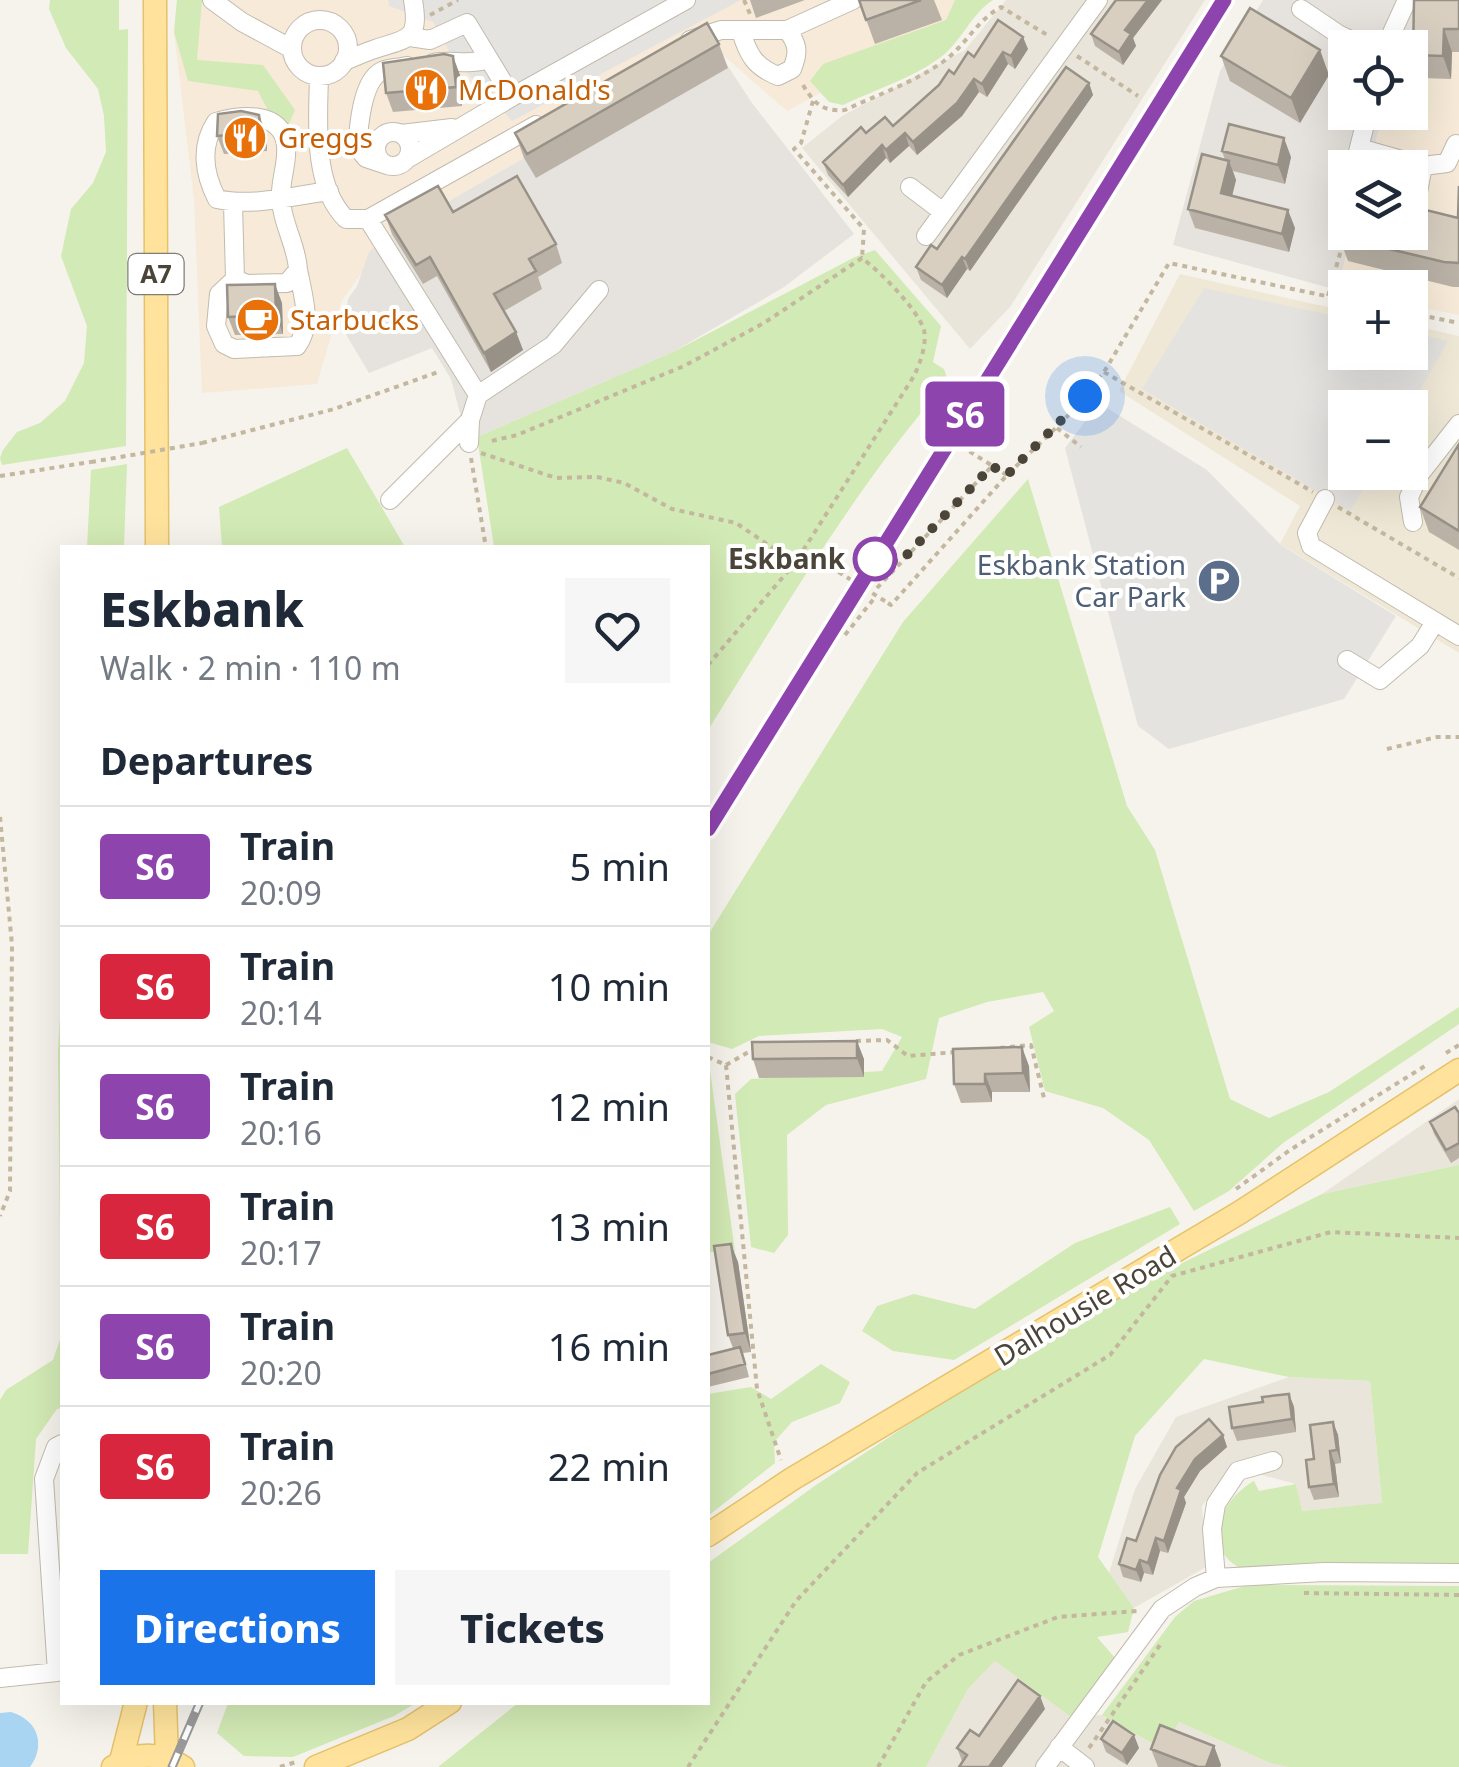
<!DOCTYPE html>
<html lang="en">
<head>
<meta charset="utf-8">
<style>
  body { margin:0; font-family:"Noto Sans",sans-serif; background:#f6f6f7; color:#1f2937; height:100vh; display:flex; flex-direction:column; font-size:38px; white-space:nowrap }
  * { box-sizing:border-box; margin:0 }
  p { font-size:32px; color:#747a83 }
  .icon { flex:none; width:55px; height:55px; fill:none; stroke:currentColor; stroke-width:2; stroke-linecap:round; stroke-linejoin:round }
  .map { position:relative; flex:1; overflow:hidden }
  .sheet { position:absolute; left:60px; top:545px; width:650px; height:1160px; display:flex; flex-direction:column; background:#fff; border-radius:0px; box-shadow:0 10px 40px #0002 }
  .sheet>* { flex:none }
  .badge { padding:0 20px; border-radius:8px; font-size:35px; line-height:65px }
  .tools { position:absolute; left:1328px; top:30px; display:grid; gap:20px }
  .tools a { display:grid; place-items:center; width:100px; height:100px; border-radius:0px; background:#fff; box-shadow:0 10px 40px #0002; font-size:50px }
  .you { position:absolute; width:50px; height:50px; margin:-25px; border:8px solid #fff; border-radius:50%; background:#1a73e8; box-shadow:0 0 0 15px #1a73e833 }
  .map>.badge { position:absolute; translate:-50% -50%; box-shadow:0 0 0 5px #fff }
  h2 { padding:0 40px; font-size:38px; line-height:90px }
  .round { display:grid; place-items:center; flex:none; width:105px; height:105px; border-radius:0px; background:#f6f6f7 }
  .head { display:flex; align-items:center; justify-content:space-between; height:170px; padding:0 40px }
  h1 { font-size:48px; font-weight:800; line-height:75px }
  .button { display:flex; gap:20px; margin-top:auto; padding:20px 40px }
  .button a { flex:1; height:115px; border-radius:0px; background:#1a73e8; color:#fff; font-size:40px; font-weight:800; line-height:115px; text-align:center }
  .button a+a { background:#f6f6f7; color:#1f2937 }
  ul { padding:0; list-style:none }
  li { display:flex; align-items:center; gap:30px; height:120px; padding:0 40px; border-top:2px solid #e0e1e3 }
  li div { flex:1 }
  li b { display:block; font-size:38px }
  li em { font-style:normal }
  li .badge { min-width:110px; font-weight:700; text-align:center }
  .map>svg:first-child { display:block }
</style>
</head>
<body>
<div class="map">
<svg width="1459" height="1767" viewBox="0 0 1459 1767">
  <rect width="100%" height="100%" fill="#f6f3ec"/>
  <path fill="#eae5da" d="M1006,0h199l-195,307 -40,42 -168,-201 40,-32 123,-66z
    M1459,1099v66l-137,29z
    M1289,1377l81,4 12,123 -81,7 -5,-27 -64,-17 -30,39 4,61 -72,41 -25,-35 26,-84 41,-72z
    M995,1661l76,56 31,-2 60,33 17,-26 91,41 18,4h-362l42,-78z"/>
  <path fill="#f7ead8" d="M177,0h816l-206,111 -72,-63 -327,188 -47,66 -24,82 -115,9 -8,-193 -20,-168z
    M1427,0h32v315l-49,-10v-17l-73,2 15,-57 58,-1v-64l-41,-1 14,-54 27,-1v-64l-7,-1z"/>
  <path fill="#e6e2dd" d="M1263,0h164l-24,47 -58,1v64l38,1 -14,54 -24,1v64l7,1 -15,57 -164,-45 47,-174z
    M716,48l36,55 102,131 -70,53 -111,65 -196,85 -15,-16 -11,-42 -19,-31 -63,25 -25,-42 4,-32 9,-13 12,-34 19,-16z"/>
  <path fill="#efe8d6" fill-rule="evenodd" d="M1180,274l165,37v41h65v-27l49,11v317l-179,-109 20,-38 -181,-115zM1345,408h65v64h-65z"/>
  <path fill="#d2eab5" d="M50,0h69v30l9,-1 -2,417 -124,19 -2,-7 3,-8 14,-18 23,-9 25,-22 19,-38 3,-37 -26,-70 10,-47 22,-26 13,-31 -2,-36 -6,-27 -32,-41 -17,-39z
    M177,0h25l-5,60 66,5 32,45 -7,16 -14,-4 -16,-31 -70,-10 -14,-49z
    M955,0h38c-22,14 -31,41 -52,57 -28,21 -67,33 -98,48l-14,-3 -19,-21 13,-17 123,-44z
    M875,250l66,76 -8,36 11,7 4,12c-93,106 -165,230 -240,349v-182l-214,-1 -17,-110 196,-85 182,-95z
    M347,448l58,99h-183l-3,-40z
    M127,464l-3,83h-37l4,-77z
    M1028,479l99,327 28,44 75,249 39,19 60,-26 130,-85v17l-176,119 -54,48 -35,20 -45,-71 -46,-32 -58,-17 -16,-64 25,-16 -11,-19 -56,10 -48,16 -13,61 -100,26 -39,30 1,100 -14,18 -23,-6 -16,-153 16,-15 131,-8 20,-34 -20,-8 -123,7 -27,13 -24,-7v-107l195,-313z
    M62,979v429l-5,1 -21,30 -8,115h-28v-154l6,-10 47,-30 8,-24 -3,-284z
    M708,1070h2l25,182h-27z
    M1459,1165v400l-221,2c-39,-23 -15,-69 16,-86l5,10 37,-7 6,27 80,-8 -12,-122 -81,-4 -85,-18 -69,77 -37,121 36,51 -6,24 -31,5 18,21 -44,59 -76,-56 -27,28 -42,78h-488l80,-64 190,-1v-139l108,-78 253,-166 253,-125z
    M1170,1207l10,17 -226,136 -61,-9 -31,-20 15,-25 37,-12 61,15 100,-66z
    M821,1364l29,18 -10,21 -48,19 -18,20 1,21 -67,53v-122l43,-7 20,12z
    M1248,1585l211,1v181h-171l-18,-4 -91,-41 -16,27 -61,-34 73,-98 19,-16z
    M228,1703v-1l188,1 -22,13 -101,41 -49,-1 -27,-23z"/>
  <path fill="#e5e3e0" d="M388,0h353l-229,121 -60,-64 -19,-35 -44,-16z
    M1204,288l141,30v34h65v-20l38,9 -38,67h-65v64l28,1 -23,38 -208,-122z
    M1099,403l108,67 74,75 115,71 -52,83 -175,50 -31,-23 -73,-278z"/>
  <path fill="#a9d4f2" d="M11,1712c27,8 35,33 19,55h-30v-54z"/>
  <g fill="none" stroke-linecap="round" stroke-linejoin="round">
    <g stroke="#c2bbae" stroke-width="20">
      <path id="minor" d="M212,0l30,22 50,27
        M1301,9l37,25 29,14
        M292 48a28 28 0 1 1 56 0a28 28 0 1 1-56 0Z
        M741,31c7,24 14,36 37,45l14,-7c7,-17 6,-25 -5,-39
        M410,37l20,3 37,-17 45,74 174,-97
        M690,40l31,-10h66l66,-30
        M1385,48l22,-48
        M344,61c11,-4 21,-9 31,-12 33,-11 45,-8 38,-49
        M433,63c20,-4 36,3 55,-4
        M319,76c-1,45 -7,109 27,143h22l168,-94
        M376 149a17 17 0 1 1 34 0a17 17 0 1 1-34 0Z
        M401,134l51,-6
        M1359,148l64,18 24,-3 9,-19
        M407,159l105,-62
        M387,165l-21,-7 -8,-10c0,-20 4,-68 24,-77 7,-3 17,-3 25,-5
        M1354,168l14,-56
        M910,187l33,25
        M1416,202l7,-36
        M233,203l2,76 12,5 40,-1 11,-13c-1,-24 -15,-44 -17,-69 -2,-18 7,-37 5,-55 -3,-36 -46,-31 -70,-24 -16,24 -12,52 1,77 35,8 76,-3 112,-8
        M368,219l110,176 -8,25 -1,23
        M926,236l172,-236
        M235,279l-16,15 -3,32 8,18 10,5 63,-3c16,-22 6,-50 1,-76
        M478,395l75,-50 46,-55
        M1325,499l-18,34 4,13 148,90
        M390,500l80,-80
        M1413,522l-4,-25 10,-22 40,-51
        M1347,660l33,20 40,-34 15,-24
        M1216,1578l-4,-49 4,-25 22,-33 35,-10
        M0,1678l57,-6 -13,-193 12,-32 6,-3
        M1059,1747l26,20
        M1045,1767l117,-158 33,-22 21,-9 108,-6 135,1"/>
    </g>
    <g stroke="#e6c16a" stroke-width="25">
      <path id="major" d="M155,0l2,548
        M708,1535l84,-56 447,-266 220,-143
        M165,1702l2,56
        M121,1761l15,-59
        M113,1767c22,-15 48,-15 70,0
        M316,1767l92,-38 42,-27"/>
    </g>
    <path stroke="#c4b79f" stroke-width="4" stroke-dasharray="5 5" stroke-linecap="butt" d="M744,0l6,14
      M430,15l28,-15
      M1077,56l61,40
      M803,85c11,18 19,27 42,25 32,-15 70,-28 99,-49 22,-16 33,-41 57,-54l48,29
      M813,101l-12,42 -7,6 70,80 -2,29
      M1328,296l15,-53
      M1410,313l49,10
      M1104,372l209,120
      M1057,428l24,19
      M202,443l132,-34 107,-38
      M961,446l30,19
      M481,453l75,25 41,-1 27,6 48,26 64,14 59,40 8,1 10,-8 -9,-7 110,-173c6,-13 13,-31 10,-46 -7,-22 -44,-58 -62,-72l-98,65 -80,43 -167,69 -30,7
      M471,458l15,90
      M0,476l91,-14
      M1338,507l121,71
      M877,588l115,-122 15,9
      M888,603l3,2 116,-130 58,-56 39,-47 65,-109 176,37
      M845,635l31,-39
      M708,665l87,-102
      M1387,749l50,-12h22
      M0,817l12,128 -2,246 -10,25
      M856,1041l31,-1 21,16 48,-4
      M1000,1048l31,-3 13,53
      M1446,1053l13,-8
      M708,1057l18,8
      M726,1065l31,324 24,71
      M726,1065l31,-18
      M1236,1189l54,-39 135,-84
      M1304,1593l155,2
      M1089,1748l71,-103
      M280,1767l19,-6
      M688,1767l108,-166 121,-128 193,-118 62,-79 159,-44 128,6
      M878,1767l48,-85 33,-27 99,-38 80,-6"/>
    <use href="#minor" stroke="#fff" stroke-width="18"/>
    <use href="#major" stroke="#ffe39c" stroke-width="22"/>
    <g stroke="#9a9a9a" stroke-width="9">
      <path id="rail" d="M708,829l516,-829
        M172,1767l28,-65"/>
    </g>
    <use href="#rail" stroke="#fff" stroke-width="5" stroke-dasharray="15" stroke-linecap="butt"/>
    <path stroke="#c4b79f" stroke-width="4" stroke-dasharray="5 5" stroke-linecap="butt" d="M91,462l111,-19
      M813,556l75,47"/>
  </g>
  <path fill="#bab2a6" d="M750,0h55l-49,18z
    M859,0h75l8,20 -67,24z
    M1116,0h46l-29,38 3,8 -13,19 -28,-19 -4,-12z
    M1459,0v52h-7l-1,27 -30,-1 -8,-23z
    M719,44l9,24 -192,110 -12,-20 -9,-25z
    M1028,49l-13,20 -7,-5 -21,33 -8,-5 -17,24 -45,39 -8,-9 -19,17 -4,-5 -38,39 -20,-22 -5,-13 43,-29 27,-7 81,-69z
    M1221,56l108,19 -29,48 -70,-42z
    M460,75l2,31 -69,6 -7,-19z
    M1089,83l4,12 -123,176 -3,-2 -20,29 -26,-18 -5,-13 21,-18z
    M259,115l7,19 1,17 -43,3 -7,-18z
    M1222,151l69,6 -6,27 -52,-13 3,9 -4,16 63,32 -6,24 -94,-24 -7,-19 37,-49z
    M1459,186v101h-6l-105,-26 -9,-24 119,-19z
    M453,212l103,32 6,19 -24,14 4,12 -38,22 12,21 7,18 -32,22 -54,-96 -14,8 -31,-50 -7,-19z
    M282,303l1,31 -48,1 -7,-18z
    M1459,444v106l-30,-18 -9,-25z
    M752,1042l112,17v18l-105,1 -6,-19z
    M953,1049l76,17 1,26h-38v10l-31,1 -7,-19z
    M1459,1113v45l-8,5 -17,-29 -4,-12z
    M738,1262l13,90 -8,1 6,24 -41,10v-32l25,-7 -5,-13z
    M1289,1394l5,13 2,25 -59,9 -5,-13 31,-26z
    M1333,1422l5,13 3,28 -6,1 4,33 -25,3 -5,-13 5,-28z
    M1223,1435l4,12 -27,24 -16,26 2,6 -18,50 -8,-2 -7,24 -9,-2 -3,9 -18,-5 -4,-13z
    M1045,1709l-82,52h-1l-5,-13 22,-12z
    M1101,1739l38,9 -12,17 -21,-13z
    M1214,1746l7,19 -1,2h-62l-7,-18z"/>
  <path fill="#979187" d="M1148,0h14l-29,38 3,8 -13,19 -4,-13 6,-22z
    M1444,29l8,23 -1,27 -8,-23z
    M1023,37l5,12 -13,20 -4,-13z
    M1320,50l9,25 -29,48 -9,-25z
    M1003,52l5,12 -21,33 -5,-13z
    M453,56l7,19 2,31 -6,-19z
    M974,79l5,13 -17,24 -45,39 -4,-13z
    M1089,83l4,12 -123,176 -5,-12z
    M259,115l7,19 1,17 -6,-19z
    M905,133l4,13 -19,17 -4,-13z
    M1284,138l7,19 -6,27 -7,-19z
    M882,145l4,13 -38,39 -5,-12z
    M1229,161l7,19 -8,32 -7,-19z
    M1288,210l7,18 -6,24 -7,-18z
    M962,257l5,12 -20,29 -5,-13z
    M275,284l7,19 1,31 -7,-19z
    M516,332l7,18 -32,22 -7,-19z
    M857,1041l7,18v18l-7,-19z
    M1022,1047l7,19 1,26 -7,-19z
    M985,1074l7,18v10l-7,-18z
    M731,1244l7,18 13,90 -6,-19z
    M1289,1394l5,13 2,25 -4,-13z
    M1333,1422l5,13 3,28 -4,-13z
    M1223,1435l4,12 -27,24 -16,26 2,6 -18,50 -4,-12 13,-53 18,-29z
    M1330,1451l5,13 4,33 -5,-13z
    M1156,1538l4,13 -7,24 -5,-12z
    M1140,1560l4,13 -3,9 -5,-12z
    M1040,1696l5,13 -43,58h-13z
    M1134,1735l5,13 -12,17 -5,-12z
    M1214,1746l7,19 -1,2h-14z"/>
  <path fill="#d8cfc1" stroke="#979187" stroke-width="2.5" d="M859,0h62l-55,20z
    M1116,0h32l-23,30 6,4 -12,18 -28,-18z
    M1414,0h45v29h-15l-1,27 -30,-1z
    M1250,8l70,42 -29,48 -70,-42z
    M998,20l25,17 -12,19 -8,-4 -21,32 -8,-5 -17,24 -44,39 -8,-9 -19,17 -4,-5 -39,40 -20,-23 38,-35 5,6 19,-16 8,9 46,-41 10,-15 5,4 14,-22 6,5z
    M707,23l12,21 -192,110 -12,-21z
    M444,54l9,2 3,31 -70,6 -3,-30z
    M1066,67l23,16 -124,176 -3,-2 -20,28 -26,-18 15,-22 6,4z
    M241,111l18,4 2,17 -44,4 1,-22z
    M1229,124l55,14 -6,27 -56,-14z
    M1202,154l27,7 -8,32 67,17 -6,24 -94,-25z
    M517,176l39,68 -27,15 7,12 -42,23 22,38 -32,21 -54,-96 -14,8 -31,-50 53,-29 15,26z
    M1459,186v77l-15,-1 -105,-25 6,-26v21h65v-26l48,12z
    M275,284l1,31 -48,2 -1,-32z
    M1459,444v87l-39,-24z
    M857,1041v17l-104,1 -1,-17z
    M1022,1047l1,26 -38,1v10h-31l-1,-35z
    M1455,1107l4,6v30l-13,7 -16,-28z
    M731,1244l14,89 -17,2 -14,-89z
    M740,1347l5,17 -37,10v-19z
    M1289,1394l3,25 -60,9 -3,-21 34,-5 -1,-5z
    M1209,1419l14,16 -28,24 -18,29 4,2 -17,51 -8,-3 -8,25 -8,-3 -4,10 -17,-6 8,-26 9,3 24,-66 16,-28z
    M1333,1422l4,28 -7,1 4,33 -25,3 -3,-27 8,-1 -4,-34z
    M1018,1680l22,16 -51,71h-30l8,-12 -10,-7 13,-18 9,6z
    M1113,1721l21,14 -12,18 -21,-14z
    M1160,1725l54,21 -8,21h-8l-47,-18z"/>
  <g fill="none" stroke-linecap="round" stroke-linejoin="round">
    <g stroke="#fff" stroke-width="22">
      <path id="line" d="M708,829l516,-829"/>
    </g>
    <use href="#line" stroke="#8e44ad" stroke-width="15"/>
    <path stroke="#4b4439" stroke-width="10" stroke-dasharray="0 18" d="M875,559l25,3 92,-96 15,9 78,-79"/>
  </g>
  <defs>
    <g id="restaurant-disc" transform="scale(2.25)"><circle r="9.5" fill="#e8710a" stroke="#fff"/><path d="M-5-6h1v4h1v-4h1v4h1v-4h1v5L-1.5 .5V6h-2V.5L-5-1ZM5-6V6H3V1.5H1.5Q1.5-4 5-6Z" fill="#fff"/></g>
    <g id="cafe-disc" transform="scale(2.25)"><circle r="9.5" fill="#e8710a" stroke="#fff"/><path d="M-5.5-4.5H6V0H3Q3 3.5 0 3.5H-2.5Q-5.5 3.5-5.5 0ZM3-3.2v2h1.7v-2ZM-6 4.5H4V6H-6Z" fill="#fff"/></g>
    <g id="parking-disc" transform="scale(2.25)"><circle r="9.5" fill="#5c6f8a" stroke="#fff"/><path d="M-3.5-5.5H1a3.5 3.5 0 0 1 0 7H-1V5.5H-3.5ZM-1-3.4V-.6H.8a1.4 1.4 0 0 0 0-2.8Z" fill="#fff"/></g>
  </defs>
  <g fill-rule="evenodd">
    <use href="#restaurant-disc" x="426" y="90"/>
    <use href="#restaurant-disc" x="245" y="138"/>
    <use href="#cafe-disc" x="258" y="320"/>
    <use href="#parking-disc" x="1219" y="581"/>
  </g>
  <circle fill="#fff" stroke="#8e44ad" stroke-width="5" cx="875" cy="559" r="20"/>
  <g text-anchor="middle" stroke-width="8" stroke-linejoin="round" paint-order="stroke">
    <rect fill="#fff" stroke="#817c74" stroke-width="2.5" x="128.5" y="254" width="55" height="40" rx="8"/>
    <g font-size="25" font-weight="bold" fill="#4b4439">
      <text x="156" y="283">A7</text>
    </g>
    <g font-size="28" fill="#c56008" stroke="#fff" text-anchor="start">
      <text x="458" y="100">McDonald's</text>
      <text x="278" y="148">Greggs</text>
      <text x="290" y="330">Starbucks</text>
    </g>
    <g font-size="28" font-weight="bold" fill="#4b4439" stroke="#fff" text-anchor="end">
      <text x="845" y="569">Eskbank</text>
    </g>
    <g font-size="28" fill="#4e5e75" stroke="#fff" text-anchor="end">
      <text x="1186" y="575">Eskbank Station<tspan x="1186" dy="32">Car Park</tspan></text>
    </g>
    <g font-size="28" fill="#4b4439" stroke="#fff">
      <text transform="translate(1085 1306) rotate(-31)" y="10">Dalhousie Road</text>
    </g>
  </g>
</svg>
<div class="tools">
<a><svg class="icon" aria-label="locate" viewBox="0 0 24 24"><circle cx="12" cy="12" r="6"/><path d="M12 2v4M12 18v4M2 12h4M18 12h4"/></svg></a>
<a><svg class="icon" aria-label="layers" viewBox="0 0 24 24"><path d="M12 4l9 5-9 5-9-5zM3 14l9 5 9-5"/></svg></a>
<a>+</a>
<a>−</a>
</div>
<div class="you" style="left:1085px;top:396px"></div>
<b class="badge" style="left:965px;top:414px;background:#8e44ad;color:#fff">S6</b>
<section class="sheet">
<div class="head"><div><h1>Eskbank</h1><p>Walk · 2 min · 110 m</p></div><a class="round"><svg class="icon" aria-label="heart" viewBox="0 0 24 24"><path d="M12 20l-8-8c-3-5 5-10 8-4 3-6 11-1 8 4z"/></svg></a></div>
<h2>Departures</h2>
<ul>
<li><span class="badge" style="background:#8e44ad;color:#fff">S6</span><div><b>Train</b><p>20:09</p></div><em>5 min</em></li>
<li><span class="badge" style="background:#d7263d;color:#fff">S6</span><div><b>Train</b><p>20:14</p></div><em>10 min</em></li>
<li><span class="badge" style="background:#8e44ad;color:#fff">S6</span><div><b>Train</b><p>20:16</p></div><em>12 min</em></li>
<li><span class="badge" style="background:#d7263d;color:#fff">S6</span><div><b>Train</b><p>20:17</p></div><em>13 min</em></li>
<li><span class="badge" style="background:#8e44ad;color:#fff">S6</span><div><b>Train</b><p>20:20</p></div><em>16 min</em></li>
<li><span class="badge" style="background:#d7263d;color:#fff">S6</span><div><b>Train</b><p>20:26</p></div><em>22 min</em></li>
</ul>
<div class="button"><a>Directions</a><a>Tickets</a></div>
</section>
</div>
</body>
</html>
